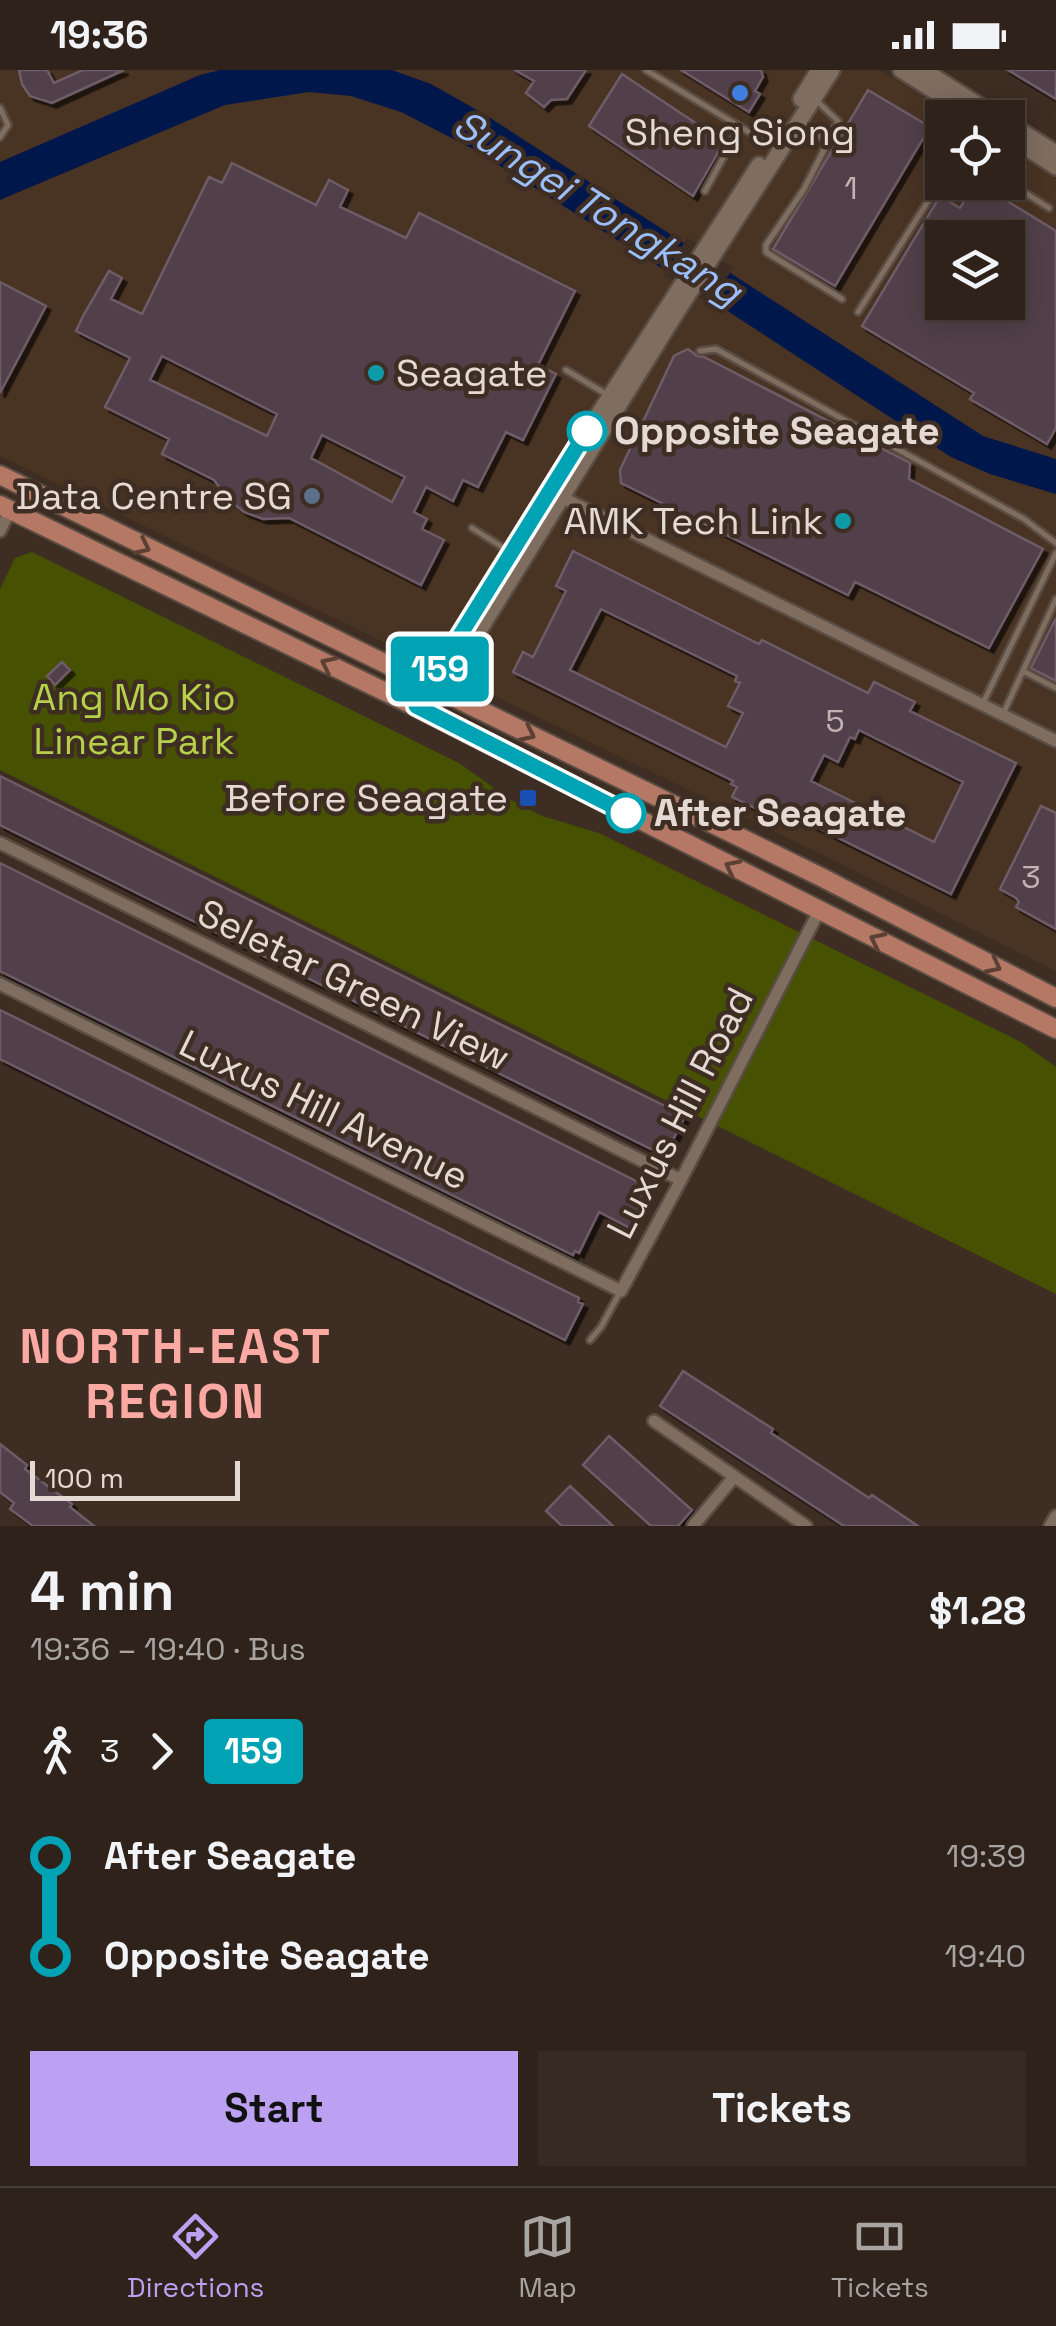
<!DOCTYPE html>
<html lang="en">
<head>
<meta charset="utf-8">
<style>
  body { margin:0; font-family:"Space Grotesk",sans-serif; background:#362a23; color:#f1f3f6; height:100vh; display:flex; flex-direction:column; font-size:38px; white-space:nowrap }
  * { box-sizing:border-box; margin:0 }
  p { font-size:32px; color:#a7a4a2 }
  .icon { flex:none; width:55px; height:55px; fill:none; stroke:currentColor; stroke-width:2; stroke-linecap:round; stroke-linejoin:round }
  .map { position:relative; height:1456px; overflow:hidden }
  .drawer { display:flex; flex-direction:column; background:#2e221a; flex:1 }
  .drawer>* { flex:none }
  .badge { padding:0 20px; border-radius:8px; font-size:35px; line-height:65px }
  .fabs { position:absolute; left:925px; top:30px; display:grid; gap:20px }
  .fabs a { display:grid; place-items:center; width:100px; height:100px; border-radius:0px; background:#2e221a; box-shadow:0 5px 25px #0003,0 0 0 2px #493f39; font-size:50px }
  .scale { position:absolute; left:30px; bottom:25px; width:210px; box-sizing:border-box; padding-left:10px; border:5px solid #e5dad3; border-top:0; font-size:28px; line-height:35px; white-space:nowrap; color:#e5dad3; -webkit-text-stroke:8px #3d2d22; paint-order:stroke }
  .map>.badge { position:absolute; translate:-50% -50%; box-shadow:0 0 0 5px #fff }
  .legs { display:flex; align-items:center; gap:15px; height:110px; padding:0 30px; font-size:32px }
  .legs p { margin-inline-start:auto }
  .overview { display:flex; align-items:center; justify-content:space-between; height:170px; padding:0 30px }
  h1 { font-size:55px; font-weight:700; line-height:75px }
  .button { display:flex; gap:20px; margin-top:auto; padding:20px 30px }
  .button a { flex:1; height:115px; border-radius:0px; background:#bca0f2; color:#111; font-size:40px; font-weight:700; line-height:115px; text-align:center }
  .button a+a { background:#362a23; color:#f1f3f6 }
  ul { padding:0 30px; list-style:none }
  li { display:flex; align-items:center; gap:35px; height:100px; font-size:38px }
  li i { display:grid; place-items:center; width:15px; height:100%; margin:0 12px; background:currentColor }
  li i::after { content:''; width:25px; height:25px; margin:-12px; border:8px solid; border-radius:50%; background:#2e221a }
  li p { margin-inline-start:auto }
  li:first-child i { background:linear-gradient(#0000 50%,currentColor 0) }
  li:last-child i { background:linear-gradient(currentColor 50%,#0000 0) }
  .status { display:flex; justify-content:space-between; align-items:center; height:70px; padding:0 50px; background:#2e221a; direction:ltr }
  .status svg { height:28px; fill:currentColor }
  .menu { display:flex; justify-content:space-around; align-items:center; height:140px; border-top:2px solid #493f39; background:#2e221a; font-size:28px; color:#a7a4a2 }
  .menu a { display:grid; justify-items:center; gap:5px }
  .menu .current { color:#bca0f2 }
  .map>svg:first-child { display:block }
</style>
</head>
<body>
<div class="status"><b>19:36</b><svg viewBox="0 0 49 12"><path d="M0 12V9h3v3zM5 12V6h3v6zM10 12V3h3v9zM15 12V0h3v12zM26 1h20v11H26zM47 4h2v5h-2z"/></svg></div>
<div class="map">
<svg width="1056" height="1456" viewBox="0 0 1056 1456">
  <defs>
    <filter id="shadow"><feDropShadow dx="4.5" dy="4.5" stdDeviation="0" flood-color="#0009"/></filter>
  </defs>
  <rect width="100%" height="100%" fill="#3d2d22"/>
  <path fill="#493323" fill-rule="evenodd" d="M0,0h880l77,47 -15,1v64h66v-33l48,30v792l-219,-109 -837,-406zM942,168h66v64h-66z"/>
  <path fill="#465202" d="M32,482l427,211 52,37 31,16 57,17 422,209 35,25v227l-1056,-524v-181l15,-31z"/>
  <path fill="#00174c" d="M220,0h172l39,14 53,30 499,322 73,23v35l-66,-20 -39,-17 -280,-183 -198,-125 -72,-37 -50,-16 -42,-4 -84,13 -225,95v-38l200,-87z"/>
  <path fill="#3d2d22" d="M687,168l47,30 -27,35 -43,-28z"/>
  <path fill="#513f4a" stroke="#6e5b67" stroke-width="2.5" fill-rule="evenodd" filter="url(#shadow)" d="M19,0h28l7,13 29,-13h41l-72,33 -22,-7 -8,-12z
    M515,0h71l-19,29 -16,1 -7,7 -18,-14 8,-12z
    M681,0h80l2,7 -8,14 5,3 -11,18z
    M1008,0h48v29z
    M622,4l102,68 -31,54 -104,-70z
    M868,20l62,37 -95,159 -62,-37z
    M232,93l84,42 13,-25 19,10 -8,17 66,31 13,-25 156,78 -37,74 18,9 -33,66 -17,-8 -28,55 -15,-7 -10,21 -27,-14 -12,25 13,7 -5,10 22,11 -23,45 -132,-67 -26,1 -19,-7 -16,-13 -14,-19 -52,-26 7,-15 -64,-32 25,-49 -54,-27 7,-15 26,-45 13,7 -11,21 31,15 67,-137 13,6zM162,286l115,58 -10,22 -117,-56zM322,365l83,42 -13,25 -81,-44z
    M976,112l80,49v197l-9,16 -77,-45 4,-6 -112,-67 78,-130 20,12zM942,168h66v64h-66z
    M0,212l46,24 -46,87z
    M688,279l9,7 7,1 206,106 -1,16 134,70 -54,99 -134,-66 -7,13 -227,-112 -1,-13 54,-114z
    M573,481l186,93 3,-4 106,53 6,-11 41,20 -5,9 106,52 -65,131 -159,-79 -4,9 -56,-27 5,-10 -6,-3 2,-3 -220,-109 10,-20 10,5 33,-66 -10,-5zM601,539l136,67 -2,5 5,2 -12,23 15,7 -17,34 -156,-77zM859,660l104,52 -29,60 -123,-61 13,-26 14,7 12,-25 5,2z
    M1056,548v63l-25,-13z
    M62,592l8,8 -15,15 -8,-9z
    M0,706l685,340 -18,36 -6,-2 -1,3 -11,-5 -649,-323z
    M1041,736l15,7v116l-40,-22 3,-5 -3,-4 -16,-9z
    M0,793l644,322 -2,3 6,3 -18,37 -31,-16 -20,41 -4,-2 -2,4 -573,-284z
    M0,940l579,288 -1,4 5,2 -18,36 -565,-281z
    M683,1301l90,58 -2,4 98,65 3,-3 46,31h-74l-184,-120z
    M609,1366l83,74 -14,16h-27l-68,-61z
    M0,1374l27,21 -2,4 47,35 -2,3 24,19h-61l-23,-17 4,-6 -14,-11z
    M570,1416l29,27 14,13h-51l-16,-15z"/>
  <g fill="none" stroke-linecap="round" stroke-linejoin="round">
    <g stroke="#594c42" stroke-width="10">
      <path id="lane" d="M646,0l131,79
        M818,32l20,19 -10,21
        M0,38l8,17 -8,12
        M801,53l27,19 -24,47 -38,56v7l76,47
        M1008,112l41,26
        M705,121l35,-64
        M858,242l84,-133
        M700,281l16,-2 308,170 32,24
        M566,300l40,24
        M472,458l35,22
        M1023,601l33,17
        M984,631l72,-148
        M1004,642l52,-113
        M590,1270l11,-13 19,-35"/>
    </g>
    <g stroke="#594c42" stroke-width="16">
      <path id="street" d="M557,425l499,246
        M0,461l10,-21
        M0,773l681,337
        M0,914l621,307 60,-111 138,-269
        M654,1351l152,105
        M693,1456l41,-49
        M1050,1456l6,-10"/>
    </g>
    <g stroke="#594c42" stroke-width="20">
      <path id="secondary" d="M901,0l76,48
        M923,0l76,48
        M801,29l18,-29
        M1008,53l48,30
        M1008,66l48,31
        M416,637l133,-216 210,-326
        M428,643l243,-392 161,-251"/>
    </g>
    <g stroke="#594c42" stroke-width="22">
      <path id="primary" d="M0,405l821,402 235,121
        M0,435l402,195 654,329"/>
    </g>
    <use href="#lane" stroke="#7f6d60" stroke-width="5"/>
    <use href="#street" stroke="#7f6d60" stroke-width="11"/>
    <use href="#secondary" stroke="#7f6d60" stroke-width="15"/>
    <use href="#primary" stroke="#b47865" stroke-width="18"/>
  </g>
  <defs><path id="oneway-chevron" d="M-2-3.5L2.5 0L-2 3.5" fill="none" stroke-width="1.6" stroke-linecap="round" stroke-linejoin="round" transform="scale(2.5)"/></defs>
  <g stroke="#5b4033">
    <use href="#oneway-chevron" transform="translate(143 477) rotate(26)"/>
    <use href="#oneway-chevron" transform="translate(328 594) rotate(-154)"/>
    <use href="#oneway-chevron" transform="translate(528 664) rotate(26)"/>
    <use href="#oneway-chevron" transform="translate(732 797) rotate(-153)"/>
    <use href="#oneway-chevron" transform="translate(877 870) rotate(-154)"/>
    <use href="#oneway-chevron" transform="translate(994 896) rotate(27)"/>
  </g>
  <g fill="none" stroke-linecap="round" stroke-linejoin="round">
    <g stroke="#fff" stroke-width="22">
      <path id="line-1" d="M587,361l-171,275 210,107"/>
    </g>
    <use href="#line-1" stroke="#00a3b4" stroke-width="15"/>
  </g>
  <circle fill="#3f7fe0" stroke="#3d2d22" stroke-width="4" cx="740" cy="23" r="10"/>
  <g fill="#0f9aa8" stroke="#3d2d22" stroke-width="4">
    <circle cx="376" cy="303" r="10"/>
    <circle cx="843" cy="451" r="10"/>
  </g>
  <g fill="#fff" stroke="#00a3b4" stroke-width="5">
    <circle cx="587" cy="361" r="18"/>
    <circle cx="626" cy="743" r="18"/>
  </g>
  <circle fill="#5c6f8a" stroke="#3d2d22" stroke-width="4" cx="312" cy="426" r="10"/>
  <rect fill="#1a4fb4" stroke="#3d2d22" stroke-width="4" x="518" y="718" width="20" height="20" rx="5"/>
  <g text-anchor="middle" stroke-width="9" stroke-linejoin="round" paint-order="stroke">
    <g font-size="32" fill="#c0b3b1">
      <text x="851" y="129">1</text>
      <text x="835" y="662">5</text>
      <text x="1031" y="818">3</text>
    </g>
    <g font-size="38" fill="#e5dad3" stroke="#3d2d22" text-anchor="end">
      <text x="740" y="75" text-anchor="middle">Sheng Siong</text>
      <text x="396" y="316" text-anchor="start">Seagate</text>
      <text x="292" y="439">Data Centre SG</text>
      <text x="823" y="464">AMK Tech Link</text>
      <text x="508" y="741">Before Seagate</text>
    </g>
    <g font-size="38" font-weight="bold" fill="#e5dad3" stroke="#3d2d22" text-anchor="start">
      <text x="614" y="374">Opposite Seagate</text>
      <text x="654" y="756">After Seagate</text>
    </g>
    <g font-size="38" fill="#b7d04a" stroke="#3d2d22">
      <text x="134" y="640">Ang Mo Kio<tspan x="134" dy="44">Linear Park</tspan></text>
    </g>
    <g font-size="38" fill="#e5dad3" stroke="#3d2d22">
      <text transform="translate(354 915) rotate(26)" y="13">Seletar Green View</text>
      <text transform="translate(324 1040) rotate(26)" y="13">Luxus Hill Avenue</text>
      <text transform="translate(680 1043) rotate(-63)" y="13">Luxus Hill Road</text>
    </g>
    <g font-size="40" font-style="italic" fill="#9abffc" stroke="#3d2d22">
      <text transform="translate(598 137) rotate(32)" y="14">Sungei Tongkang</text>
    </g>
    <g font-size="48" font-weight="bold" letter-spacing="2.5" fill="#fda9a3" stroke="#3d2d22">
      <text x="176" y="1293">NORTH-EAST<tspan x="176" dy="55">REGION</tspan></text>
    </g>
  </g>
</svg>
<div class="fabs">
<a><svg class="icon" aria-label="locate" viewBox="0 0 24 24"><circle cx="12" cy="12" r="6"/><path d="M12 2v4M12 18v4M2 12h4M18 12h4"/></svg></a>
<a><svg class="icon" aria-label="layers" viewBox="0 0 24 24"><path d="M12 4l9 5-9 5-9-5zM3 14l9 5 9-5"/></svg></a>
</div>
<div class="scale">100 m</div>
<b class="badge" style="left:440px;top:599px;background:#00a3b4;color:#fff">159</b>
</div>
<section class="drawer">
<div class="overview"><div><h1>4 min</h1><p>19:36 – 19:40 · Bus</p></div><b>$1.28</b></div>
<div class="legs"><svg class="icon" aria-label="walk" viewBox="0 0 24 24"><circle cx="13" cy="4" r="2"/><path d="M13 8l-2 6 4 7M11 14l-3 7M7 12l3-4h3l4 4"/></svg>3<svg class="icon" aria-label="forward" viewBox="0 0 24 24"><path d="M9 5l7 7-7 7"/></svg><b class="badge" style="background:#00a3b4;color:#fff">159</b></div>
<ul>
<li><i style="color:#00a3b4"></i><b>After Seagate</b><p>19:39</p></li>
<li><i style="color:#00a3b4"></i><b>Opposite Seagate</b><p>19:40</p></li>
</ul>
<div class="button"><a>Start</a><a>Tickets</a></div>
</section>
<nav class="menu">
<a class="current"><svg class="icon" aria-label="directions" viewBox="0 0 24 24"><path d="M12 3l9 9-9 9-9-9zM9 14v-3h6M13 9l2 2-2 2"/></svg>Directions</a>
<a><svg class="icon" aria-label="map" viewBox="0 0 24 24"><path d="M3 6l6-2 6 2 6-2v14l-6 2-6-2-6 2zM9 4v14M15 6v14"/></svg>Map</a>
<a><svg class="icon" aria-label="tickets" viewBox="0 0 24 24"><path d="M3 7h18v10H3zM15 7v10"/></svg>Tickets</a>
</nav>
</body>
</html>
